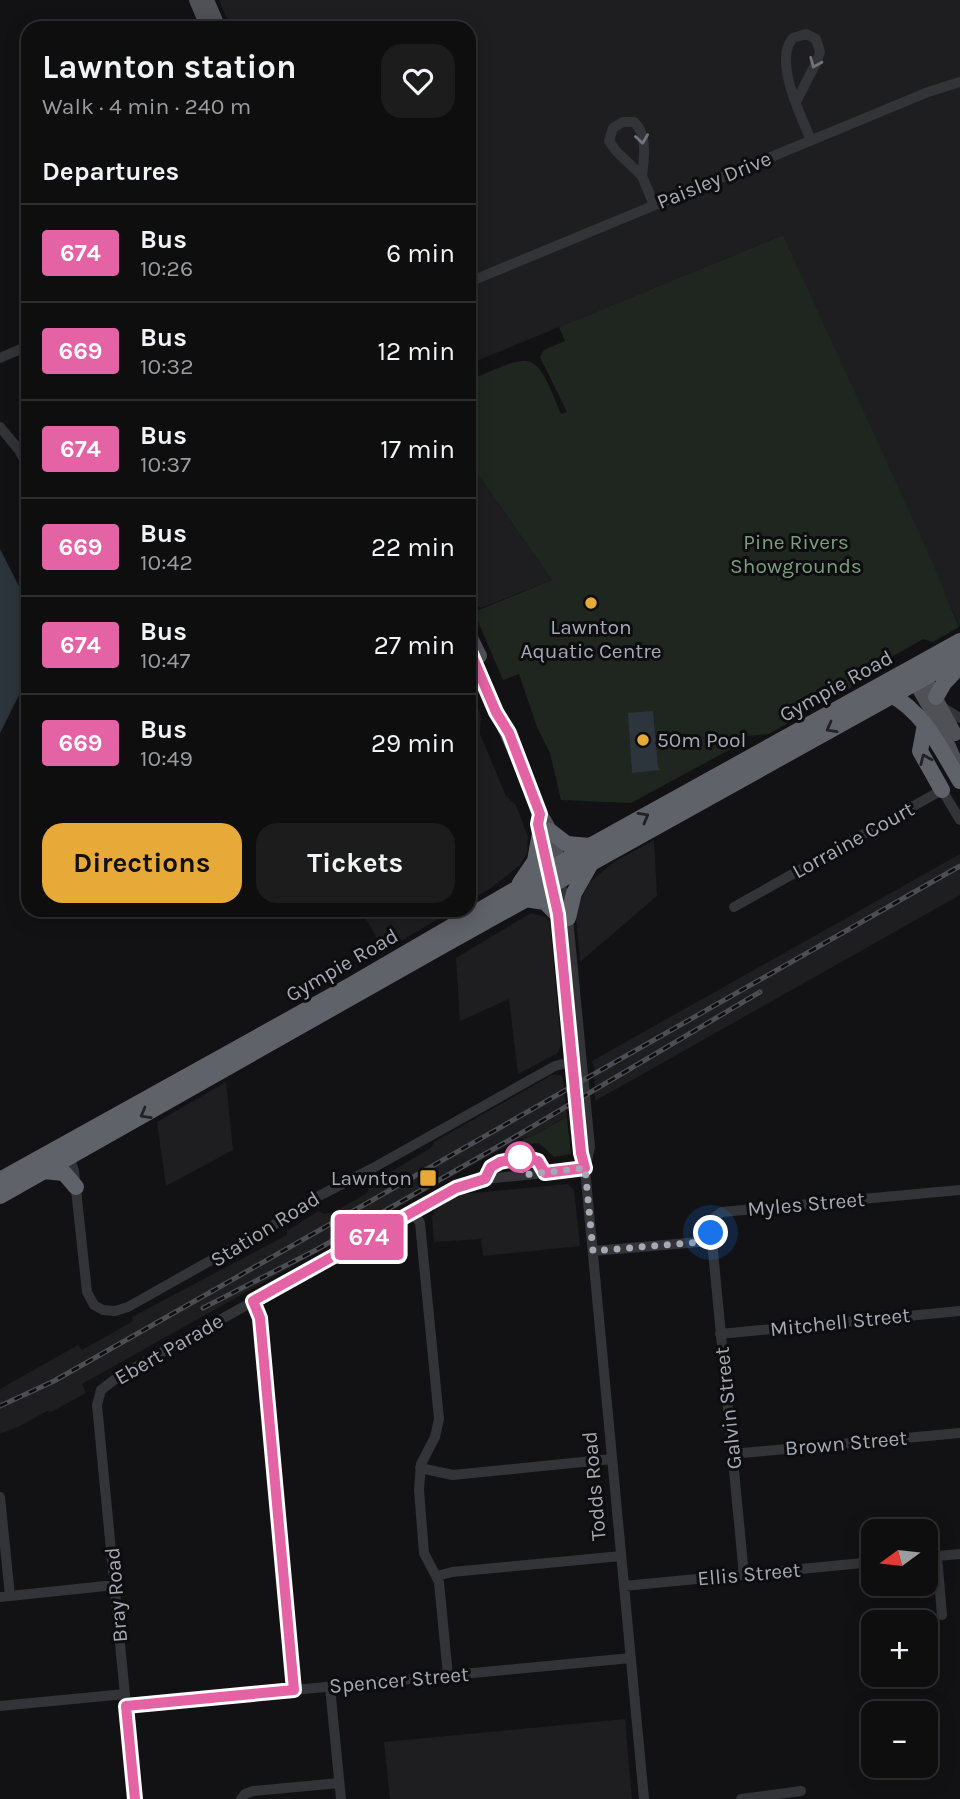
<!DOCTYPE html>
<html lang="en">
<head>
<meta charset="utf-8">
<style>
  body { margin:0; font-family:Karla,sans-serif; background:#1c1c1d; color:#f1f3f6; height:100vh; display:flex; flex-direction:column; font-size:26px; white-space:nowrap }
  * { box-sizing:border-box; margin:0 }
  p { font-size:23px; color:#9b9c9e }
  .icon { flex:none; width:38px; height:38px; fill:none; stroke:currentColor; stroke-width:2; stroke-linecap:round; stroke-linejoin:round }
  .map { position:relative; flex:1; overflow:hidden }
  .drawer { position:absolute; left:21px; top:21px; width:455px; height:896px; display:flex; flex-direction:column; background:#0e0e0f; border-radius:21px; box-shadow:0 4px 18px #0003,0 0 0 2px #2e2e2f }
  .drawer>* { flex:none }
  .badge { padding:0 14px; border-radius:5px; font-size:24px; line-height:46px }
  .needle { width:46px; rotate:255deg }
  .tools { position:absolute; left:861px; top:1519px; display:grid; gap:14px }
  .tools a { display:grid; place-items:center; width:77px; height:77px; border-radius:14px; background:#0e0e0f; box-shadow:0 4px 18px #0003,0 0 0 2px #2e2e2f; font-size:35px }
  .you { position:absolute; width:35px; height:35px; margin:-18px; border:5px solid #fff; border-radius:50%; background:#1a73e8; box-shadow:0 0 0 10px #1a73e833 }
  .map>.badge { position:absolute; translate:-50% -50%; box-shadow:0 0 0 4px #fff }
  h2 { padding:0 21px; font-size:26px; line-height:63px }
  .round { display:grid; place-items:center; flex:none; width:74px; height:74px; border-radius:21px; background:#1c1c1d }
  .overview { display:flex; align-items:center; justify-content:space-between; height:119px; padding:0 21px }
  h1 { font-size:33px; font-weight:700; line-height:52px }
  .button { display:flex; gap:14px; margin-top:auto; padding:14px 21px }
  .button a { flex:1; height:80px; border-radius:21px; background:#e7a937; color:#111; font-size:28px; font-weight:700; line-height:80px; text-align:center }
  .button a+a { background:#1c1c1d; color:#f1f3f6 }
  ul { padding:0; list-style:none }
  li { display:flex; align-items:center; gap:21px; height:98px; padding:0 21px; border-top:2px solid #2e2e2f }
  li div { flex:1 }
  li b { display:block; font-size:26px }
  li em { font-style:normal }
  li .badge { min-width:77px; font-weight:700; text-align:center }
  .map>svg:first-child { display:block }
</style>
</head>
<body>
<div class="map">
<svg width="960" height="1799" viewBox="0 0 960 1799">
  <rect width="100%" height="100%" fill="#121214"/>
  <path fill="#1e1e21" d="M219,0h741v627l-177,-392 -314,129v-336h-238z
    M469,462l83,118 -71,28 -6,-3 -6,-10z
    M469,688l12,28 -1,18 26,62 10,9 12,32 -1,17 -7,11 -29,23 -22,13z
    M654,840l3,56 -77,66 -4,-45 3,-14 11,-21 24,-20z
    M960,854v41l-365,206 -1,-34 -2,-6z
    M361,910h92l-69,41z
    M531,913l15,4 4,6 11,122 -3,8 -40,21 -9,-75 -49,22 -4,-63z
    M552,1075h9l2,3 4,41h-5l-29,17 -14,3 -437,245 4,9 -35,19 -4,-1 -29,16 -18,7v-45l78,-44 4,5 51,-29 -1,-4 15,-8 140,-74v-4l31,-20 6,3 10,-2 33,-19 3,-9 61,-36 3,-6z
    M226,1082l7,68 -67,36 -9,-64z
    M568,1184l6,6 6,56 -97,10 -2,-17 -47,3 -2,-25 6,-10 14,-9 12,-4z
    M625,1719l7,80h-242l-6,-57z"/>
  <path fill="#1f261f" d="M783,235l148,324 28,68 -26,15 -10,-3 -40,23 -24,21 -90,51 -22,2 -5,7 -111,60 -70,-3 -11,-47 -13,-26 -18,-53 -16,6 -29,-68 78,-32 -83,-118v-82c65,-26 64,-35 92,34l6,-2 -27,-55 4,-7 21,-9 -6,-14z
    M563,1119h4l4,35 -17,3 -15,-14 -15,1 -1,-5 10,-3z"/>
  <path fill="#2c353b" d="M0,549l23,45 5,23 -1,51 -4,19 -23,46z
    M653,711l5,56 2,3 -28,3 -4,-60z"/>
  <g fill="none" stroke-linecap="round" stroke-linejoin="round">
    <path stroke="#333438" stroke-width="10" d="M796,102l21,-41 3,-9 -4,-13 -10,-5 -13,4c-20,21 8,79 18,102
      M642,176c2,-16 6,-43 -8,-54h-11l-10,6 -4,13 7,10 26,25 12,29
      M469,282l459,-190 32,-10
      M0,358l28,-12
      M0,427l19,23 9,17
      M942,707l18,11
      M560,880l8,38 22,229 -5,22
      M553,884l8,59 20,210 4,16 59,630
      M734,907l208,-117 18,30
      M68,1152l6,19 13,121 7,13 9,5 12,1 13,-4 158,-89 31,-21 56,-29 182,-102 26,-7
      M413,1212l7,11 19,196 -4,18 -14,27 -2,26 5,63 15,29 9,94
      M593,1251l119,-10
      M253,1301l7,17 34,372
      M720,1334l240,-23
      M732,1454l228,-21
      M420,1468l33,7 159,-16
      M0,1497l10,99
      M937,1556l5,59
      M926,1557l34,-3
      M744,1575l-32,-334v-22l10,-7 238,-22
      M437,1576l15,-4 169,-16
      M624,1586l249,-24
      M0,1597l115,-12
      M330,1687l11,112
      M0,1706l125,-12
      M126,1706l505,-48
      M135,1799l-38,-394 4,-15 17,-13 338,-189 29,-9 100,-10
      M241,1799l4,-5 8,-3 86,-8
      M741,1799l60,-8"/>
    <path stroke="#505157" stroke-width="14" d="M196,0l12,28
      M207,0l12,28
      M469,634l11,22
      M469,649c23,56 51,108 71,165 14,17 17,40 20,61
      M920,669l35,65
      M911,675l29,51 19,43
      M541,834l11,45"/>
    <path stroke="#606269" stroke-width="16" d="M891,695c34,18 50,55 69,86
      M936,697l8,-14 16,-17
      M925,725l-5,26 22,39
      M550,831l17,13 23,2
      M520,883l15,-22 5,-28
      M525,899l20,3 12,12
      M568,918l6,-25 16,-28
      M44,1171l20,2 12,14
      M0,1180l351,-195 239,-139 370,-205
      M0,1196l442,-250 518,-288"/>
    <g stroke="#4c4e53" stroke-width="5">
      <path id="rail" d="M203,1308l113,-58 197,-112 247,-146
        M0,1406l54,-25 906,-515"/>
    </g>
    <use href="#rail" stroke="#0d0d0f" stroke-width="2.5" stroke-dasharray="8" stroke-linecap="butt"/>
  </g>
  <defs><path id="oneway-chevron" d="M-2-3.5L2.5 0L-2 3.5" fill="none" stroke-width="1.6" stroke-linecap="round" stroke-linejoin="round" transform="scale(1.75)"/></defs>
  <g stroke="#71747c">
    <use href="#oneway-chevron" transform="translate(815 63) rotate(113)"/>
    <use href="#oneway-chevron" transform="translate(642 139) rotate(82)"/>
  </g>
  <g stroke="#222226">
    <use href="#oneway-chevron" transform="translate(831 728) rotate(151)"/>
    <use href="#oneway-chevron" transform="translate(925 759) rotate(-114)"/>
    <use href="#oneway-chevron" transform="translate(644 817) rotate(-29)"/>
    <use href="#oneway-chevron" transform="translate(145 1114) rotate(150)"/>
  </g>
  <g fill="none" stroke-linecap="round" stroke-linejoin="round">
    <g stroke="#fff" stroke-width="16">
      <path id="line" d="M135,1799l-9,-93 168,-16 -34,-372 -7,-17 203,-113 29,-9 6,-12 9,-5 24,-5 14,4 7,12 40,-5 -4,-15 -23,-239 -20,-90 2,-10 -31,-81 -13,-21 -27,-63"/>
    </g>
    <use href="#line" stroke="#e463a4" stroke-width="10"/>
    <path stroke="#a4a9b3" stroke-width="7" stroke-dasharray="0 12.6" d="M520,1157l2,18 63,-7 8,83 119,-10 -1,-8"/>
  </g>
  <g fill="#e7a937" stroke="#0d0d0f" stroke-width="2.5">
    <circle cx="591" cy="603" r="7"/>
    <circle cx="643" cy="740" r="7"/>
    <rect x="419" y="1169" width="18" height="18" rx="3.5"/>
  </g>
  <circle fill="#fff" stroke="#e463a4" stroke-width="3.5" cx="520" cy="1157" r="14"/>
  <g text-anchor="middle" stroke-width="6" stroke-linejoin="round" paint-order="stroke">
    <g font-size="21" fill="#a4a9b3" stroke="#0d0d0f">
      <text transform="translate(714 180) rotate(-22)" y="7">Paisley Drive</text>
      <text transform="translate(836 686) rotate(-29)" y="7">Gympie Road</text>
      <text transform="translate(853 840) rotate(-29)" y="7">Lorraine Court</text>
      <text transform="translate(342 965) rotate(-30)" y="7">Gympie Road</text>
      <text transform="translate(806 1204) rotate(-5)" y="7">Myles Street</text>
      <text transform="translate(265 1229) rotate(-32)" y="7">Station Road</text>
      <text transform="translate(840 1322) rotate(-6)" y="7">Mitchell Street</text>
      <text transform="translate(169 1349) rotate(-30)" y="7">Ebert Parade</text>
      <text transform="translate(728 1408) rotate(-96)" y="7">Galvin Street</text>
      <text transform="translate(846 1443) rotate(-5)" y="7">Brown Street</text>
      <text transform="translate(594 1486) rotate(-95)" y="7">Todds Road</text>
      <text transform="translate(749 1574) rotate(-5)" y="7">Ellis Street</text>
      <text transform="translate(116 1595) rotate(-95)" y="7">Bray Road</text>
      <text transform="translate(399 1680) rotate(-5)" y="7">Spencer Street</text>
    </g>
    <g font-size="21" fill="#7c9e7e" stroke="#0d0d0f">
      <text x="796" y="549">Pine Rivers<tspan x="796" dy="24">Showgrounds</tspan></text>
    </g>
    <g font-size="21" fill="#a4a9b3" stroke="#0d0d0f">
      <text x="591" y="634">Lawnton<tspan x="591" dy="24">Aquatic Centre</tspan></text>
      <text x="657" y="747" text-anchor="start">50m Pool</text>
      <text x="412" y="1185" text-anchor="end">Lawnton</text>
    </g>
  </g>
</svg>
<div class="tools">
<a><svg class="needle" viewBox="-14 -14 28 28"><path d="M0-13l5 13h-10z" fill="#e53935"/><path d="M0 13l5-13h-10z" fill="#9b9c9e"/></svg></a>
<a>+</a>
<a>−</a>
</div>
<div class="you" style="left:711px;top:1233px"></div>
<b class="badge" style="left:369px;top:1237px;background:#e463a4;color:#fff">674</b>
<section class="drawer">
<div class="overview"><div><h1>Lawnton station</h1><p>Walk · 4 min · 240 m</p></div><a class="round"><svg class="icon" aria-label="heart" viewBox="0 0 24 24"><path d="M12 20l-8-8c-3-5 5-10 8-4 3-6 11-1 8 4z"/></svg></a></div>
<h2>Departures</h2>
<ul>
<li><span class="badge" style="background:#e463a4;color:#fff">674</span><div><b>Bus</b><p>10:26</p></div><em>6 min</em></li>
<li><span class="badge" style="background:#e463a4;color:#fff">669</span><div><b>Bus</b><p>10:32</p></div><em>12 min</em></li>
<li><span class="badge" style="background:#e463a4;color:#fff">674</span><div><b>Bus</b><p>10:37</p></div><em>17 min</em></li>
<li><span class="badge" style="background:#e463a4;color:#fff">669</span><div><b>Bus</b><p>10:42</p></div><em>22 min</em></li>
<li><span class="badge" style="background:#e463a4;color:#fff">674</span><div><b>Bus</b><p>10:47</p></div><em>27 min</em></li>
<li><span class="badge" style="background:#e463a4;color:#fff">669</span><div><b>Bus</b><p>10:49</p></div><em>29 min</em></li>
</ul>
<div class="button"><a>Directions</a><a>Tickets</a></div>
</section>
</div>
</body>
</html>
